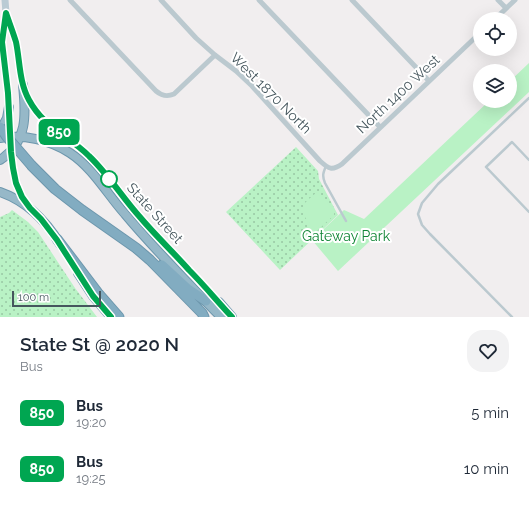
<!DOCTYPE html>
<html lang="en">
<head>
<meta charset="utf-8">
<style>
  body { margin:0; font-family:Raleway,sans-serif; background:#f2f2f3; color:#1f2937; height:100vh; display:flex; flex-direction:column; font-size:15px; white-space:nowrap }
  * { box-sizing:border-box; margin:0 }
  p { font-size:13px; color:#747a83 }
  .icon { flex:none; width:22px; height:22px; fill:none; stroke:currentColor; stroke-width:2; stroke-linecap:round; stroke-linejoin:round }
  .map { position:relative; height:317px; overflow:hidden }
  .side { display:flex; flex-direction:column; background:#fff; flex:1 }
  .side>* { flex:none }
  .badge { padding:0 8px; border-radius:6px; font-size:14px; line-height:26px }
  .tools { position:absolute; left:473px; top:12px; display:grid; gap:8px }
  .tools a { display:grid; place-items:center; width:44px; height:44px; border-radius:50%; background:#fff; box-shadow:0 4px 16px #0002; font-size:20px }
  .scale { position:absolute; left:12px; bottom:10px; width:89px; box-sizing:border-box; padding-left:4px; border:2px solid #45565d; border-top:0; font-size:11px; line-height:14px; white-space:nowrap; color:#45565d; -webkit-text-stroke:3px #fff; paint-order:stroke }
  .map>.badge { position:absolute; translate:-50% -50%; box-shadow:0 0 0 2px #fff }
  .round { display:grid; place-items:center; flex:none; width:42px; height:42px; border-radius:16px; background:#f2f2f3 }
  .head { display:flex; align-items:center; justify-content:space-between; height:68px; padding:0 20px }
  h1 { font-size:19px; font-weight:600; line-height:30px }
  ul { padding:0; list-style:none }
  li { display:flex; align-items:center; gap:12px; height:56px; padding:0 20px }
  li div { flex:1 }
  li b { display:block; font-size:15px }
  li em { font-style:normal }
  li .badge { min-width:44px; font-weight:700; text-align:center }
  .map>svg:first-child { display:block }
</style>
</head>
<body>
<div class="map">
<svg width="529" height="317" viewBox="0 0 529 317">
  <defs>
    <pattern id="grass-dots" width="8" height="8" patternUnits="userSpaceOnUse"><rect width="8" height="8" fill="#b9f2c5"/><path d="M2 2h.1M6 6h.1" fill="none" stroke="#98c7a3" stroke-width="1.8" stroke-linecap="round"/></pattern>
  </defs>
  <rect width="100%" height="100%" fill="#f1eeef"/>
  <path fill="url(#grass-dots)" d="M296,147l22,24 1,8 19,36 -58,55 -54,-58z
    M12,210l16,12 10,10 37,56 22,29h-97v-100l9,-4z"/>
  <path fill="#b9f2c5" d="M529,63v29l-191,179 -26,-31 32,-30 20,9 125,-118h21v-20z
    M317,192l17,18v5l-17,16c-7,-7 -19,-17 -12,-28 3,-4 8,-7 12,-11z"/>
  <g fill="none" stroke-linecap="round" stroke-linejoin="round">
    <g stroke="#6d97ad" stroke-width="10">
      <path id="trunk" d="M0,131l7,-13 2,-11
        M0,138c24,-4 50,2 70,15 23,15 37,41 55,61 30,36 63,69 96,103
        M0,160c28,-18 26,-46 23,-75
        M0,192c26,9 46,29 60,52
        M78,273l15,23 18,21
        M219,302l13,15"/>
    </g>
    <g stroke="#6d97ad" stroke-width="11">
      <path id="motorway" d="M32,166l23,23 27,21 54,38 14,12 52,53 2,4
        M57,239l41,54 21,24
        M162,265l26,24 18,12"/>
    </g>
    <path stroke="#bbc9cf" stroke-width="2.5" d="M529,160l-17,-18 -26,25 43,45
      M326,166c-3,7 -4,10 -1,17l21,38
      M512,317l-82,-83 -8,-9 -4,-11 4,-11 16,-19 91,-86"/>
    <path stroke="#bbc9cf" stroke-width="5" d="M70,0l86,91c6,5 11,6 18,3l41,-39
      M161,0l35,38 19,17 21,16 16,15 68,75c9,8 12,10 22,3l138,-131
      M259,0l121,127
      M352,0l77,81
      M498,0l8,8
      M495,19l20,-19"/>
    <path stroke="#bacbd4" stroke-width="7" d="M5,0l1,13 -4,28 6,52 3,59 2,17 3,14 6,14 7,10
      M6,13l10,28 7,44 7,16 7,11 4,5 14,13 19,13 15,12 14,16 35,44 81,87 2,4"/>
    <use href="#trunk" stroke="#96b8c8" stroke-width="8"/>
    <use href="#motorway" stroke="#82acc1" stroke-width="9"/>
    <g stroke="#6d97ad" stroke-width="11" stroke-linecap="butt">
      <path id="motorway-bridge" d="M0,127l7,10 25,29"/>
    </g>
    <use href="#motorway-bridge" stroke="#82acc1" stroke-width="9"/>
  </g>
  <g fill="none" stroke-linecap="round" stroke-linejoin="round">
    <g stroke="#fff" stroke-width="9">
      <path id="line" d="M111,317l-18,-21 -36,-56 -16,-21 -11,-11 -8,-11 -6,-14 -3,-15 -2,-16 -3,-59 -6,-51 4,-29c3,9 7,19 10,29 4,19 3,40 13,58 15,28 39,35 60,56 19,18 33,41 50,60 16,19 34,36 50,54 15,15 28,31 43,47"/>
    </g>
    <use href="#line" stroke="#00a651" stroke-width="6"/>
  </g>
  <circle fill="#fff" stroke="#00a651" stroke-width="2" cx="109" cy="179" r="8"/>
  <g text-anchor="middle" stroke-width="4" stroke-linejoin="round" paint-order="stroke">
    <g font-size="14" fill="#45565d" stroke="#fff">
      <text transform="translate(271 93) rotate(45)" y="5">West 1870 North</text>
      <text transform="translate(398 94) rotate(-43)" y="5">North 1400 West</text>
      <text transform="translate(155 213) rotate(48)" y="5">State Street</text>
    </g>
    <g font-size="14" fill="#108535" stroke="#fff">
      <text x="346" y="241">Gateway Park</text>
    </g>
  </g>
</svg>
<div class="tools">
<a><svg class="icon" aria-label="locate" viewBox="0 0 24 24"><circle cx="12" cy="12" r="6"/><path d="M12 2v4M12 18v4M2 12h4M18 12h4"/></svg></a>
<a><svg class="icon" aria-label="layers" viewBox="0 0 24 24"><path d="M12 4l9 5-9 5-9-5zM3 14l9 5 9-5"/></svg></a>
</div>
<div class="scale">100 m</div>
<b class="badge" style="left:59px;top:132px;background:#00a651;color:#fff">850</b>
</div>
<section class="side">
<div class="head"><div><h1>State St @ 2020 N</h1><p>Bus</p></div><a class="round"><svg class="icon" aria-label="heart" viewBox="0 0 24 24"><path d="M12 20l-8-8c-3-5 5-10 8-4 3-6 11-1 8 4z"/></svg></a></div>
<ul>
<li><span class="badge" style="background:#00a651;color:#fff">850</span><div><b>Bus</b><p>19:20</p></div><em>5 min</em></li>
<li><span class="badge" style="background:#00a651;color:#fff">850</span><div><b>Bus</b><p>19:25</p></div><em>10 min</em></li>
</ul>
</section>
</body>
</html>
